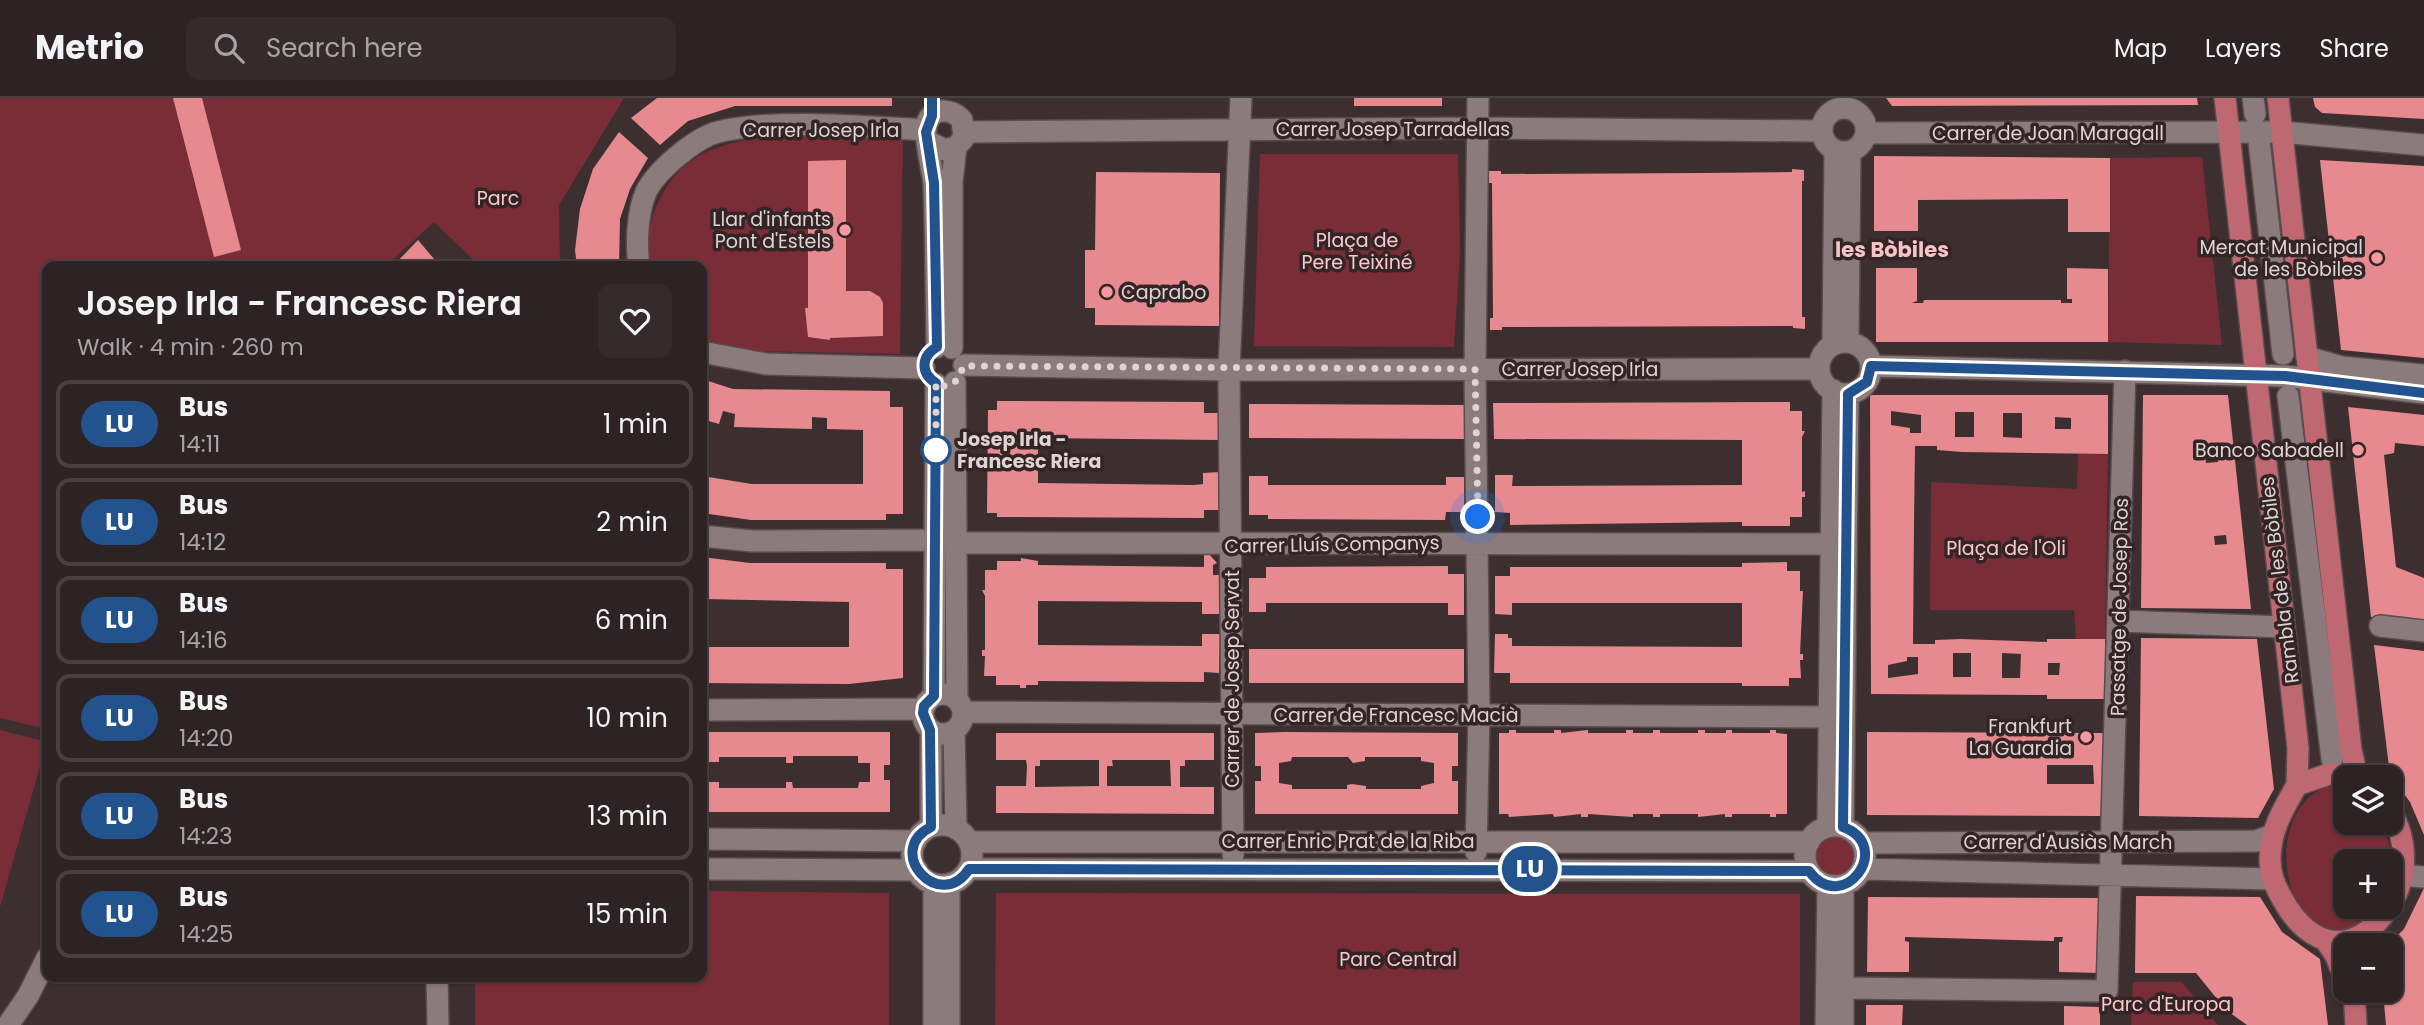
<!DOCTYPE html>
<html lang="en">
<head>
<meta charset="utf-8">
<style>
  body { margin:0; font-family:Poppins,sans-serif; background:#362b2c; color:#f1f3f6; height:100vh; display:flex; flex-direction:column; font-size:26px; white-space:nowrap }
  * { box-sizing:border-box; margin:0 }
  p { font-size:23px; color:#a7a4a6 }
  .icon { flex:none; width:38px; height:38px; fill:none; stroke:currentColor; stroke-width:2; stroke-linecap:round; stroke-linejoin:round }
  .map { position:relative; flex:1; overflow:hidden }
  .sheet { position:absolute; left:42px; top:163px; width:665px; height:721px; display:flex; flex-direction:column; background:#2e2324; border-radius:14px; box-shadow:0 2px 5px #0004,0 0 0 2px #494041 }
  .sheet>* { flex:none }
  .badge { padding:0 14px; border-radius:23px; font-size:24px; line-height:46px }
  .controls { position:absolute; left:2333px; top:667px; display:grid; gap:14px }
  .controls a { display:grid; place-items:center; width:70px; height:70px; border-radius:14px; background:#2e2324; box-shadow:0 2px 5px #0004,0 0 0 2px #494041; font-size:35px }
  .you { position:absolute; width:35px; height:35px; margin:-18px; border:5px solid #fff; border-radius:50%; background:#1a73e8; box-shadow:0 0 0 10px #1a73e833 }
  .map>.badge { position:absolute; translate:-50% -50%; box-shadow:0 0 0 4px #fff }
  .round { display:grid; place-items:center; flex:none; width:74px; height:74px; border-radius:14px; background:#362b2c }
  .overview { display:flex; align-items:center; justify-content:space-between; height:119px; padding:0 35px }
  h1 { font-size:33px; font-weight:600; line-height:52px }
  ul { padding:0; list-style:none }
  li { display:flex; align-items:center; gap:21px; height:88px; margin:0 14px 10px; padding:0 21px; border:4px solid #494041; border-radius:14px }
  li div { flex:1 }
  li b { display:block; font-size:26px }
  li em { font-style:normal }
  li .badge { min-width:77px; font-weight:700; text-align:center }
  header { display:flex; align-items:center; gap:42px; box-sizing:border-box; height:98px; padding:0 35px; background:#2e2324; border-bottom:2px solid #494041 }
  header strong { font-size:33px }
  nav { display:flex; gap:38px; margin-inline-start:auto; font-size:24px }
  .search { width:490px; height:63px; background:#362b2c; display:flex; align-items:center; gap:18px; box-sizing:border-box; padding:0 24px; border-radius:14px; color:#a7a4a6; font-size:26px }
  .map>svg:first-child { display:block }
</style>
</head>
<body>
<header>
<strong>Metrio</strong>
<div class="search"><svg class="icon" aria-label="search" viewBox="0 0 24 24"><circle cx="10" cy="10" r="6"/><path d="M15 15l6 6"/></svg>Search here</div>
<nav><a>Map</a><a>Layers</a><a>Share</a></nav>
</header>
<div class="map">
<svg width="2424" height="927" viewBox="0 0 2424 927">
  <rect width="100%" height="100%" fill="#3d2f30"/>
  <path fill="#7a2d36" d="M0,0h624l-65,107 1,61h-80l-46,-44 -48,44h-339v463l-47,-11z
    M803,34l100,2 -3,220 -157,-3 -41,-6v-79h-56c-3,-20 4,-45 12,-63 28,-63 85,-62 145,-71z
    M1260,56h198l2,97 -6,96 -200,-1z
    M2202,59l20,188 -114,-3 2,-184z
    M2078,356h30l-3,185h-29l-2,-29h-144l1,-128 146,7z
    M0,632l47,12 -47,165z
    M2327,689l18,2v33l36,1 8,21 1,17h-45v45l35,1c-5,5 -11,15 -18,19 -4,2 -11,3 -16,4 -65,12 -85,-120 -19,-143z
    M1813 757a21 21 0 1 1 42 0a21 21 0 1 1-42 0Z
    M702,793l187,2v132h-414v-48l227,-1z
    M996,795l804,1v131h-805z
    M2133,884h49l36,43h-87z"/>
  <path fill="#e68a90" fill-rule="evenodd" d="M173,0h29l39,152 -27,7z
    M657,0h235v8h-157l-47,15 -28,24 -29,-27z
    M1354,0h88v8h-88z
    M1886,0h311l1,7 -306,1z
    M2313,0h111v21l-102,-6 -7,-6z
    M619,34l29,26 -18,31 -10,30 -1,47h-42l-2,-16 5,-41 13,-40z
    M1874,58l236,2v74h-42v-33l-150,1v31h-44z
    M846,62v131h24l10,6 3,6v33l-53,2v2l-22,-3 -3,-29h3v-147z
    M2320,62l104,6v192l-83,-8z
    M1792,71l12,1v11h-2v136h3v12l-12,-1v-2l-291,1v3h-12v-12h3l-1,-135h-3v-12h12v3l199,-1 92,-1z
    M1096,74l124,1 -1,153 -124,-1v-17h-10v-58h10z
    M418,142l22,26h-47z
    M1876,170h41v33l-5,2h11l1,-3h137v3h11v-4h-5v-31l41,1v73h-232z
    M702,281l31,10 157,2v16h13v107h-17v6h-135l-49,-7v-37l50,8h111v-54l-36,-1v-11l-15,-1v12l-78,-2 1,-13 -12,-3 -4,13 -17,-5z
    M1870,297h238v59l-146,-2 -25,-2v-4h-22l-1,78 -1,120h22v-4l26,-1 86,3v-3h58v60h-58v-4l-176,-1zM1891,313l30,4v18h-11v-5l-19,-3zM1955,314h19v25h-19zM2003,315h19v25l-19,-1zM2055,319l16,1v11h-16zM1953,555h18v24h-18zM2002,555l19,1 -1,24h-18zM1907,559h11v17l-30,4v-13l19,-4zM2048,565h12l-1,12h-11z
    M2143,297h85l23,214 -110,-1zM2217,354l1,10 -12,1 -1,-9zM2226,437l1,9 -12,1 -1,-9z
    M997,303l207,1v11h17l-1,27 -182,-2v45l156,2 9,-1v-11l17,-1v38h-16v8l-207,-1v-4h-10l1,-103h9z
    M1790,304v9h12v20h3l-3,6v55l3,-1v6h-3v20h-12v9h-48v-4l-232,3v-12l-15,-1v-37h18l-1,11 230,-1v-45l-248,-1 -1,-36z
    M1249,306l215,1v34l-215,-1z
    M2348,309l76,8v31l-29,-3 -1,10 -10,2 12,112 28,11v44l-53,-5z
    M1249,378h19v9h178v-8h18v35h-18l-1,8 -177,-1v-4h-19z
    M1204,456h5l8,9 -4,2v10h7v39h-18v-12l-164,-1v44l164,1v-12h18l-1,39 -15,-1v10l-166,-1v4h-12v3h-6v-3h-24v-9h-12l1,-20h-3v-6h3v-54l-3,-6h3v-20h12v-9h24v-3l17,3v4l166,2z
    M702,459l48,6h136v6h17v109l-54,6 -147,-1v-36h147v-45l-147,-3z
    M1787,464v9h13v20h3l-3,63h3v6h-3l1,18h-12v8h-47v-3h-232v-10h-16l1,-39h13v4h4v8l230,1v-44h-230v12l-17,-1v-38h15v-9h232v-4z
    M1448,468v8h16v41h-16v-12h-182v9h-17v-34h17v-11z
    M2141,540l116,1 17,150 -16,29 -119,-2z
    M2374,547l50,6v184l-14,-33 -20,-27z
    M1249,551h215v34h-215z
    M1509,632h7v3h38v-3h7v3l27,-3v3h38v-3h7v3h20v-3h7v3h38v-3h7v3h21v-3h6v3h38v-3h6v3l11,1v80h-11v3h-6v-3h-38v3h-7v-3l-27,3v-3h-38v3h-7v-3h-20v3l-45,-3v3h-7v-3l-27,3 -1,-3 -44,3 -1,-3h-9v-81h10z
    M702,634h188v33h-6v15h6v32h-188zM793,658h65v7h12v19h-11l-1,6h-65l-1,-6h-6v6h-67v-6h-11v-20h11v-5h67v6h7z
    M1284,634l174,1v33h-6v15h6v33h-203v-33h6v-15h-6v-33zM1292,659h56l5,6 12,-2v-4h56v4l13,2v20l-13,3v3h-55v-3l-14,-2 -5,1v4h-55v-4l-13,-2v-20l12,-2z
    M1867,634l237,1 -1,83 -236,-1zM2047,667h46l1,19h-47z
    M996,635h218v27h-29v6h-5v21h34v27l-218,-1v-27h30l1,-20 -1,-6h-30zM1040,662h59v26l-64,1v-21h5zM1112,662h58l1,26h-64v-20h6z
    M2424,790v137h-38l-3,-33 7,-2v-47l14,-14z
    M2136,798l124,1 22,35 38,27 8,66h-81l-21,-15 -30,-37h-61z
    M1868,799l233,1v75l-42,-1v-30h3l1,-5h-9v4l-149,-4v4l4,1v30h-42z
    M1866,907h37l-1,20h-36z
    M2064,908l36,1v18h-36z"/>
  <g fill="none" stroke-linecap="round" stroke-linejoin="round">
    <g stroke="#584c4d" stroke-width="24">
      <path id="minor" d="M2253,0l2,16
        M1822 32a22 22 0 1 1 44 0a22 22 0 1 1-44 0Z
        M965,34l513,-4 344,3
        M1866,35l416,-1 142,13
        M2259,43l24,213
        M929,44l16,8 11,-3 8,-9 -2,-18c-11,-13 -33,-13 -36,7 -2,9 7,45 8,58 2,54 2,108 3,162
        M639,168c-3,-22 -2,-53 7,-74 10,-21 49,-54 72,-60 54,-14 150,-5 208,-2
        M1848,244l2,-191
        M1819 270a26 26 0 1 1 52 0a26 26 0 1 1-52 0Z
        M1833,246l2,-194
        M952,250v-167l4,-34
        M702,254l64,12 158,4
        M2307,259l35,10 82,8
        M964,267l265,5 590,-1
        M1871,268l414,10 139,17
        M955,284l2,316
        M2288,298l44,363
        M702,438l50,5 184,-1
        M958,445l873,1
        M2119,523l165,6
        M2380,528l44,5
        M923 616a20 20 0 1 1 40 0a20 20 0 1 1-40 0Z
        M934,598l2,-312
        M702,612l222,-1
        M964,614l865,5
        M931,632v97
        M954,633l2,97
        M912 757a30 30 0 1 1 60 0a30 30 0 1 1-60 0Z
        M1805 758a30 30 0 1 1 60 0a30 30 0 1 1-60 0Z
        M1828,729l5,-437
        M1843,729l5,-433
        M702,741l214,2
        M970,744h839
        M1862,745l394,-2 17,-6
        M1476,754l3,-138 -4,-345 3,-271
        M1233,757l-4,-485 12,-272
        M702,771l215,1
        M969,771l840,2
        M1862,771l410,10
        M2402,777l22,2
        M934,786v141
        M949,786v141
        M1843,787v140
        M437,878l1,49
        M1843,890l264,3 18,-620
        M8,927l20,-29 19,-38
        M1826,927l2,-140"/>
    </g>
    <g stroke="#584c4d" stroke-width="24">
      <path id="major" d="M2225,0l73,650 -1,37
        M2278,0l73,652 4,17 6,10
        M2351,679l-22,-3 -32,11c-14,24 -27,46 -27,74 0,16 5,27 13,41 28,51 73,57 107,6
        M2390,713c18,27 18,68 0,94
        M2326,843l10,15 9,24
        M2354,892l2,35"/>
    </g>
    <use href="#minor" stroke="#8c7b7c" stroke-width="21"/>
    <use href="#major" stroke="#c06872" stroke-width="21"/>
  </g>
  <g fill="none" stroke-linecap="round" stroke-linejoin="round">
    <g stroke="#fff" stroke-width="16">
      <path id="line" d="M932,0v18l-6,16 8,51 3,164c-16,9 -17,26 -1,36l-2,313 -10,10 -1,7 7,17 1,97c-48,24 9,87 38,42l840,2c34,46 86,-25 34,-44l5,-433 19,-12 4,-16 414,10 139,17"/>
    </g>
    <use href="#line" stroke="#22538f" stroke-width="10"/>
    <path stroke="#ded4d4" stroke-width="7" stroke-dasharray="0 12.6" d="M936,352v-67l8,3 11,-4 9,-16 511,3 3,148"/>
  </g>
  <g fill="#f49aa0" stroke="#332526" stroke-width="2.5">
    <circle cx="845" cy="132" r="7"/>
    <circle cx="2377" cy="160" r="7"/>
    <circle cx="1107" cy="194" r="7"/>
    <circle cx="2358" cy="352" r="7"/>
    <circle cx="2086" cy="639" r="7"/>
  </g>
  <circle fill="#fff" stroke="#22538f" stroke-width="3.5" cx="936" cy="352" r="14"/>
  <g text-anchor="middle" stroke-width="7" stroke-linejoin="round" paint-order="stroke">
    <g font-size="19" fill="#ded4d4" stroke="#332526">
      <text x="1393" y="38">Carrer Josep Tarradellas</text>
      <text x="821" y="39">Carrer Josep Irla</text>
      <text x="2048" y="42">Carrer de Joan Maragall</text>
      <text x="1580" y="278">Carrer Josep Irla</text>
      <text transform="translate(1332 446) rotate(-1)" y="7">Carrer Lluís Companys</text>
      <text transform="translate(2279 482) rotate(-97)" y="7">Rambla de les Bòbiles</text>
      <text transform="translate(2119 509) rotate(-89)" y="7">Passatge de Josep Ros</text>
      <text transform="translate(1232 581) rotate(-90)" y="7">Carrer de Josep Servat</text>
      <text x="1396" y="624">Carrer de Francesc Macià</text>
      <text x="1348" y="750">Carrer Enric Prat de la Riba</text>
      <text x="2068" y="751">Carrer d'Ausiàs March</text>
    </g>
    <g font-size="19" fill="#fac8ca" stroke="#332526">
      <text x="498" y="107">Parc</text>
      <text x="1357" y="149">Plaça de<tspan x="1357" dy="22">Pere Teixiné</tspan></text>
      <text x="2006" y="457">Plaça de l'Oli</text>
      <text x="1398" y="868">Parc Central</text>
      <text x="2166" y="913">Parc d'Europa</text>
    </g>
    <g font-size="19" fill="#ded4d4" stroke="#332526" text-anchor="end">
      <text x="831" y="128">Llar d'infants<tspan x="831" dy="22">Pont d'Estels</tspan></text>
      <text x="2363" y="156">Mercat Municipal<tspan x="2363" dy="22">de les Bòbiles</tspan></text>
      <text x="1121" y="201" text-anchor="start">Caprabo</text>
      <text x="2344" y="359">Banco Sabadell</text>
      <text x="2072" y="635">Frankfurt<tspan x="2072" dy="22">La Guardia</tspan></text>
    </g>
    <g font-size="19" font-weight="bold" fill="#ded4d4" stroke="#332526" text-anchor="start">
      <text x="957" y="348">Josep Irla -<tspan x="957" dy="22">Francesc Riera</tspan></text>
    </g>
    <g font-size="21" font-weight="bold" fill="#f7c3c4" stroke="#332526">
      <text x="1892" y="159">les Bòbiles</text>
    </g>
  </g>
</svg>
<div class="controls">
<a><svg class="icon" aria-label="layers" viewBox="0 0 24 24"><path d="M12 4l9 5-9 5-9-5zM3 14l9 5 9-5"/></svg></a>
<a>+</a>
<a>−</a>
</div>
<div class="you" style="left:1478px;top:419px"></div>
<b class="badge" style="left:1530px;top:771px;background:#22538f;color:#fff">LU</b>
<section class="sheet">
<div class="overview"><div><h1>Josep Irla - Francesc Riera</h1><p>Walk · 4 min · 260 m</p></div><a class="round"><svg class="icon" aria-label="heart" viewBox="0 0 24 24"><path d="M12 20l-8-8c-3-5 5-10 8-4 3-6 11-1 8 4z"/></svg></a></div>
<ul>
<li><span class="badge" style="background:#22538f;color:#fff">LU</span><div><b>Bus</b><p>14:11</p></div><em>1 min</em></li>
<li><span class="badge" style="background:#22538f;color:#fff">LU</span><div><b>Bus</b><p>14:12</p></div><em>2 min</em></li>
<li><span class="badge" style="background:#22538f;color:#fff">LU</span><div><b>Bus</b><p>14:16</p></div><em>6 min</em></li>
<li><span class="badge" style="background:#22538f;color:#fff">LU</span><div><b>Bus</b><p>14:20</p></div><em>10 min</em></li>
<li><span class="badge" style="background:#22538f;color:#fff">LU</span><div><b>Bus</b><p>14:23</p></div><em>13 min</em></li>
<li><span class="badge" style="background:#22538f;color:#fff">LU</span><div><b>Bus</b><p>14:25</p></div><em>15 min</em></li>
</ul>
</section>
</div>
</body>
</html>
